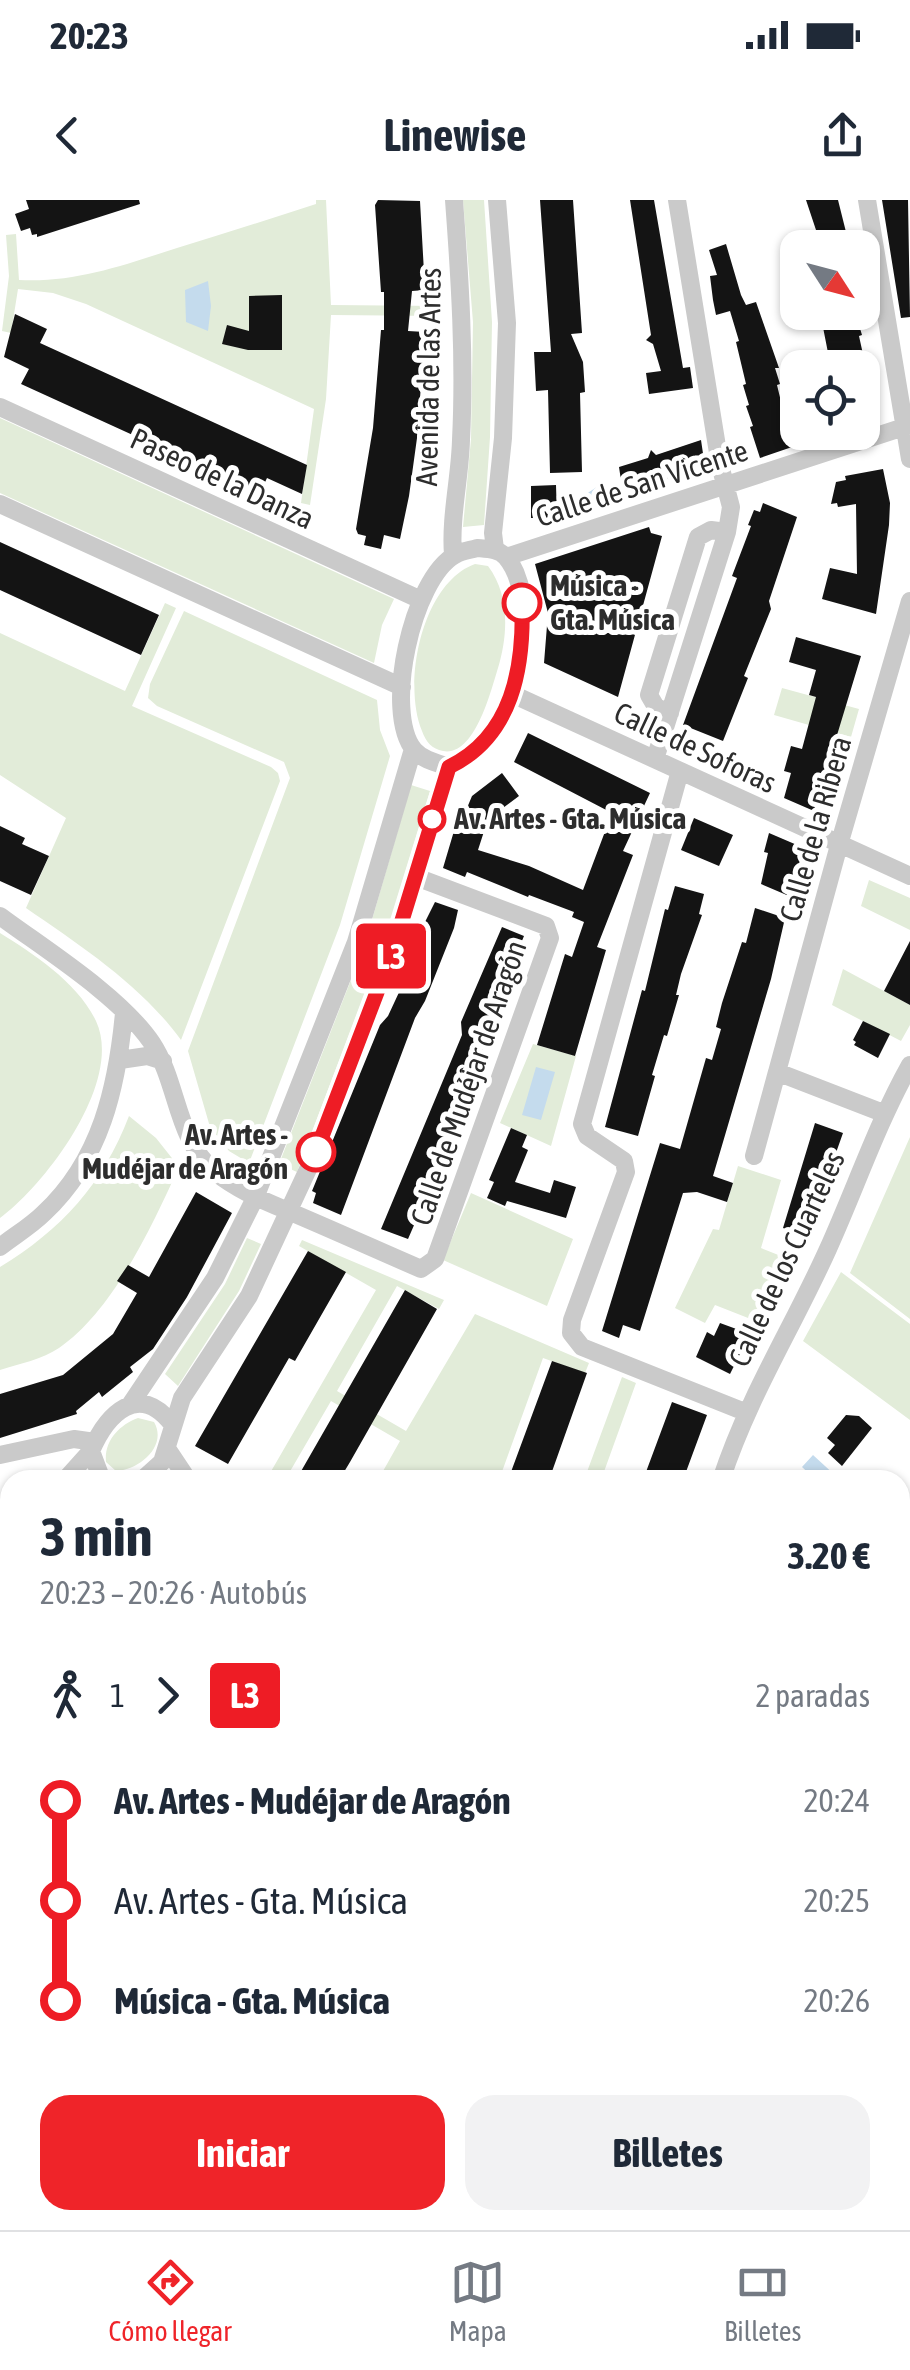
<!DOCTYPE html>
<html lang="es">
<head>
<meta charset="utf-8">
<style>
  body { margin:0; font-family:"Asap Condensed",sans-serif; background:#f2f2f3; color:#1f2937; height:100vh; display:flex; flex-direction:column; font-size:38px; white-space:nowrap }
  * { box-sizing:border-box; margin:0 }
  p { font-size:32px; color:#747a83 }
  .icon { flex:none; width:55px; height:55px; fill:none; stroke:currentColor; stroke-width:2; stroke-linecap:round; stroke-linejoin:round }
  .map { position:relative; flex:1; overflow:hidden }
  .sheet { position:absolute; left:0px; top:1270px; width:910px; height:760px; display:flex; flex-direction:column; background:#fff; border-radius:30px 30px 0 0; box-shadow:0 2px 8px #0004 }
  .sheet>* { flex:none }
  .badge { padding:0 20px; border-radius:8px; font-size:35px; line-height:65px }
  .needle { width:65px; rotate:126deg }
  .controls { position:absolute; left:780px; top:30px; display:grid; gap:20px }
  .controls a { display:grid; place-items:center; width:100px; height:100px; border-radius:20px; background:#fff; box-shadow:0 2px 8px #0004; font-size:50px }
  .map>.badge { position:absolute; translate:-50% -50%; box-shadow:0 0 0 5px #fff }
  .legs { display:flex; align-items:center; gap:15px; height:110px; padding:0 40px; font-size:32px }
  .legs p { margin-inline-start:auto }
  .headline { display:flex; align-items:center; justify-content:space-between; height:170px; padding:0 40px }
  h1 { font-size:55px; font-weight:700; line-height:75px }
  .primary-button { display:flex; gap:20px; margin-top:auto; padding:20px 40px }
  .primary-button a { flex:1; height:115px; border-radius:30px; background:#ef2429; color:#fff; font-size:40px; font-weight:700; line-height:115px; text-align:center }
  .primary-button a+a { background:#f2f2f3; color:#1f2937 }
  ul { padding:0 40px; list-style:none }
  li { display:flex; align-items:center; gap:35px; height:100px; font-size:38px }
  li i { display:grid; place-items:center; width:15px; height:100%; margin:0 12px; background:currentColor }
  li i::after { content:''; width:25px; height:25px; margin:-12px; border:8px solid; border-radius:50%; background:#fff }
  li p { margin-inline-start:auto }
  li:first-child i { background:linear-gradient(#0000 50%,currentColor 0) }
  li:last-child i { background:linear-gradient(currentColor 50%,#0000 0) }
  .status { display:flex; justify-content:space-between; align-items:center; height:70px; padding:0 50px; background:#fff; direction:ltr }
  .status svg { height:28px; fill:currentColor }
  header { display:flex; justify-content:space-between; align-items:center; height:130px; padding:0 40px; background:#fff; font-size:45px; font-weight:700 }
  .tab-bar { display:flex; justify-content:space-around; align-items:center; height:140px; border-top:2px solid #e0e1e3; background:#fff; font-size:28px; color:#747a83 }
  .tab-bar a { display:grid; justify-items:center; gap:5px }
  .tab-bar .active { color:#ef2429 }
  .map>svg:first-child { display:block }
</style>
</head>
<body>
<div class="status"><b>20:23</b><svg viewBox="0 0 49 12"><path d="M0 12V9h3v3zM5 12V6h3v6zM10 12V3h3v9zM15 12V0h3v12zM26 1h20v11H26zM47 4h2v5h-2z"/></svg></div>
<header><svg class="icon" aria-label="back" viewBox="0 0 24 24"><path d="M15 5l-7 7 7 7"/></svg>Linewise<svg class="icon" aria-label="share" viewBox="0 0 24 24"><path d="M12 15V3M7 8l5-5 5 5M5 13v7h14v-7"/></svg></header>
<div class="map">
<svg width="910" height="2030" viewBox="0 0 910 2030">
  <rect width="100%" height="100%" fill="#fff"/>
  <path fill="#e2ecd9" d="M316,0h10l5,105 109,1v10l-109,-1 -5,84 -16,106 -9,-2 13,-94 -228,-105 -33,-11 -35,-4 -7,44 -9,-2 7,-55 -3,-41 10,-1 3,46c56,3 105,-15 158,-32 46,-14 93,-29 139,-44z
    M463,0h21l8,122 -2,115 -6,88 -21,2 8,-88 2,-117z
    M0,218l394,181 -12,26 -8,38 -374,-170z
    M475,364l13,2c22,29 20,69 10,102 -7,22 -23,89 -55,83 -11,-2 -17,-9 -21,-20 -20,-48 0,-148 53,-167z
    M165,403l11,5 -44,98 139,61 7,6 2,8 -99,259c-40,-55 -100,-94 -155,-132l40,-90 -66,-43v-142l125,58z
    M184,411l193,89 3,30 10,26 -50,169 -91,238 -20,-12 -19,-24 -22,-76 102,-273 -6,-16 -127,-56 -9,-8 2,-14z
    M782,488l77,21 -8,28 -77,-22z
    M411,585l19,6 -49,158 -84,223 -18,-8 86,-220z
    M869,680l41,18v32l-49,-24z
    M0,733c34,21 78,50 96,88 28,60 -50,163 -96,197z
    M843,769l67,36v20l-9,16 -69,-36z
    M533,844l43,12 -25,90 -51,-23z
    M129,916l27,22 23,29c-27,59 -66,144 -120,181 -16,11 -40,16 -59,22v-103c61,-37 103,-83 129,-151z
    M910,937v182l-60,-46z
    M738,966l43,14 -20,68 35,14 -30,63 -51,-20 -10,18 -30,-15 38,-79 6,1z
    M471,993l102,46 -26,67 -104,-46z
    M247,1038l14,6 -22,47 -61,95 -13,-12 60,-90z
    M302,1040l142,60 -5,9 -42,-23 -60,105 69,40 69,-117 114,49 -4,10 -42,-15 -44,122h-121l22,-39 -69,-40 -46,79h-19l110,-190 -77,-44z
    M841,1072l69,52v96l-107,-79z
    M622,1177l14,6 -35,97h-17z
    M138,1218l16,4c14,24 -15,48 -38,49l-10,-9c-2,-21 13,-37 32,-44z
    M10,1655v148l-10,-2v-145l9,2z
    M900,1809l10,9v72l-10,-9z
    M10,2020h129l3,10h-130z
    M243,2020h69l3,10h-70z
    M442,2020h75l-5,10h-75z"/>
  <path fill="#c4dbed" d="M208,81l3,25 -3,25 -22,-9 -1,-32z
    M603,283l8,4 1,12 -23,7 -3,-12z
    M536,867l19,5 -14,48 -19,-5z
    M813,1255l24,22 -3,3h-18l-14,-13z"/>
  <path fill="#141414" d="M26,0h113l1,4 -103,33v-3l-5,1 -2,-7 -9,3 -6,-17 14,-5z
    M378,0l42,1 5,89 -13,1 -4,40 17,1 -8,106 -8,58 -9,43 -16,-4 -3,14 -17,-4 2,-9 -8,-2 -2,-5 17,-101 8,-98h3v-38h-3l-6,-87z
    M540,0h33l9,133 -11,1 12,28 2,30 -5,1 2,79 -32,1 -2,-83 -12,1 -2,-39h17z
    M630,0h24l29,168 7,-1 3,21 -44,6 -3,-21 15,-2 -8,-27 -7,-4 5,-5z
    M806,0h32l12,48h-28z
    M882,0h26l2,117 -9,1z
    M726,44l15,51 5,10 10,-3 23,66h-4l5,16 -3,1 15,62 -32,11 -10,-31 3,-1 -7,-20 3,-1 -6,-20 3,-1 -10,-42 3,-1 -9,-30 -14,4 -3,-15 -3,-24 7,-1 -8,-25z
    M282,95v55h-34l-26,-6 5,-19 22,6v-35z
    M820,112h35l7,23 -3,1 7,32h-35z
    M15,114l32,15 -7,14 267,122 -5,29 -35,-16 -7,15 -239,-109 8,-15 -25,-12z
    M701,240l4,27 -82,27 -4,-27 29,-9 3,-8 5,5z
    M883,269l7,34 -1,22 -13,89 -54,-15 8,-31 27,6 -1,-70 -18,3 -1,-4 -6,1 5,-22 10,-2 -1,-4z
    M556,285l1,33h-26v-32z
    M763,303l34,14 -28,84 2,8 -27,67 4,2 -25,63 -40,-16 54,-147 -5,-2 19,-50 -3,-1 6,-15 6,2z
    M649,327l2,6 11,3 -44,161 -74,-34 4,-50 -13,-49z
    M0,342l159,73 -18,40 -141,-65z
    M796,437l65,19 -47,155 -30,-13 7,-25 -7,-2 7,-25 11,3 14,-52 -7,-2 7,-25 -27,-8z
    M528,533l122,60 -27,58 10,4 -36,92 9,3 -31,106 -38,-11 28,-91 7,3 12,-35 -12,-5 2,-5 -45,-17 -1,2 -61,-25 -2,5 -22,-9 11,-37 3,1 15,-36 30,-23 17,23 -31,23 -10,31 51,16 54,24 29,-77 -98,-51z
    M694,618l39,17 -14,31 -38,-16z
    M0,626l25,12 -3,6 27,12 -18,39 -31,-14z
    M769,633l35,15 -15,48 -28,-12 7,-31 -4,-1z
    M675,686l29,8 -5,20 3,1 -21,59 -5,21h3l-12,41 -3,-1 -12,40 3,1 -17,60 -33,-9 37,-137 3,1 20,-82 3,1z
    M435,702l23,8 -4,18 -29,73 -10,17 -74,197 -28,-12 3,-10 -4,-2 68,-166 8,-9 20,-43 14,-45z
    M755,708l30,10 -14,61 -58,197 20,7 -6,19 -30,-10 -14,1 -43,138 -17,-6 -4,13 -17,-7 58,-188 20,6 26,-91 6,2 9,-31 -5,-2 6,-24 20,-61 4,1z
    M502,727l22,9 -7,17 2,1 -23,53 -14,45 4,1 -4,16 -74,170 -27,-10 81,-194 -1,-13z
    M910,741v64l-26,-14z
    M863,821l27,13 -12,24 -24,-13 2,-3 -3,-2z
    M815,923l28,10 -22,62 5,9 -18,8 8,15 -9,3 -2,6 -22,-8z
    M511,928l16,7 -5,12 6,3 -13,32 35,11 4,-13 22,7 -10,31 -59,-17 -2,5 -18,-8 7,-16 -5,-2z
    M196,992l36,21 -45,84 -34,52 -23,18 3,5 -31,25 -3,-5 -23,19 1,3 -77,24v-44l63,-19 50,-41 24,-41 -20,-12 11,-16 21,12z
    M308,1051l38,21 -51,89 -6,-3 -61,106 -33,-18z
    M405,1090l32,19 -87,153 -9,15 -5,-2 -2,5h-38z
    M720,1123l30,11 -20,40 -34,-17 11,-25 7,4z
    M552,1161l35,12 -38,107h-41z
    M672,1202l35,13 -24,65h-40z
    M846,1215l13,1 13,12 -30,38 -14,-13 7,-8 -8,-7z"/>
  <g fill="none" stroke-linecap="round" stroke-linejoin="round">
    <path stroke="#cacaca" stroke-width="18" d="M867,0l43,259
      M0,207l421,193
      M0,304l402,183
      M477,348c11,1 22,1 29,9 33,39 13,131 -11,170 -11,19 -27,30 -46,40 -12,-4 -26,-7 -35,-17 -31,-38 -2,-171 41,-195 6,-4 16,-5 22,-7z
      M495,349l-2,-16 10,-95 4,-115 -10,-123
      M453,355c-3,-38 7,-77 8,-115 4,-80 -1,-160 -7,-240
      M506,357l404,-132
      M512,494l398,182
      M670,513l-14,-6 -7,-12 49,-158 13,-7 16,2
      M655,559l72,-227 4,-25 -11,-42 -43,-265
      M680,571l-98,353 5,12 37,25 2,11 -54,148 -1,13 11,14 163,65
      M0,716c46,34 120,80 152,127 27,41 23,95 63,129 22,18 47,28 73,39 45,19 89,39 133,58l14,-10 115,-321 -4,-12 -130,-49
      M120,860l27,-4 16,5
      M883,913l-106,-41 62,-227 71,-244
      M754,956l23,-84
      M0,1047c14,-11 31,-21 44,-34 57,-53 73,-126 80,-200
      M130,1205l85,-127 40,-80 101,-256 57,-193
      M168,1250l20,30
      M0,1255l74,-16 21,3
      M65,1280l26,-29
      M107,1280l-7,-5 -9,-24c16,-37 48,-70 81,-27
      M142,1280l20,-18 20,-64 67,-102 67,-144 76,-199 57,-186
      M721,1280c28,-85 71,-151 107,-231 28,-62 49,-125 82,-184
      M0,1359l10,-13
      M0,1426l10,-15
      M900,1501l10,8
      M900,1794l10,9
      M0,1841l10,-3
      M900,1912l10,7
      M900,1998l10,6
      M154,2020l1,10
      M330,2020l2,10
      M725,2020l11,10
      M869,2030l9,-10"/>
  </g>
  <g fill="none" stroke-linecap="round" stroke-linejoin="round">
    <g stroke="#fff" stroke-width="22">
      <path id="line-1" d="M316,952l76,-199 57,-186c64,-31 75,-100 73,-164"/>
    </g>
    <use href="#line-1" stroke="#ee1c25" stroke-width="15"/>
  </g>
  <g fill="#fff" stroke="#ee1c25" stroke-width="5">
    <circle cx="522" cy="403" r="18"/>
    <circle cx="432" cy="619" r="12"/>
    <circle cx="316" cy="952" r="18"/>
  </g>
  <g text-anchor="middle" stroke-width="10" stroke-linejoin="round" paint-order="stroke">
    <g font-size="30" fill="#2d2d2d" stroke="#fff">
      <text transform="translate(429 177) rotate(-89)" y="10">Avenida de las Artes</text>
      <text transform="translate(222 279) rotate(25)" y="10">Paseo de la Danza</text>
      <text transform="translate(642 284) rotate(-18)" y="10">Calle de San Vicente</text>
      <text transform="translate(695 548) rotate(25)" y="10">Calle de Soforas</text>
      <text transform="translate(816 629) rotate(-74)" y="10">Calle de la Ribera</text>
      <text transform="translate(469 883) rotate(-71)" y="10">Calle de Mudéjar de Aragón</text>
      <text transform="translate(787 1059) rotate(-65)" y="10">Calle de los Cuarteles</text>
    </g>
    <g font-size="30" font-weight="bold" fill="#2d2d2d" stroke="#fff" text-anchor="start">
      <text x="550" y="396">Música -<tspan x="550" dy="34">Gta. Música</tspan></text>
      <text x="454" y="629">Av. Artes - Gta. Música</text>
      <text x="288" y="945" text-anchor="end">Av. Artes -<tspan x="288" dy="34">Mudéjar de Aragón</tspan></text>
    </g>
  </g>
</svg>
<div class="controls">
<a><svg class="needle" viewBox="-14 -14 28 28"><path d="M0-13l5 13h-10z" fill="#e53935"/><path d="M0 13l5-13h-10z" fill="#747a83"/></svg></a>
<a><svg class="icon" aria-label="locate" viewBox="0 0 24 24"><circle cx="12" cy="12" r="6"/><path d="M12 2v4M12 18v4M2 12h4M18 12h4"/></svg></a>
</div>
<b class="badge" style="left:391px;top:756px;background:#ee1c25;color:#fff">L3</b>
<section class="sheet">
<div class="headline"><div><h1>3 min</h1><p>20:23 – 20:26 · Autobús</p></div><b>3.20 €</b></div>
<div class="legs"><svg class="icon" aria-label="walk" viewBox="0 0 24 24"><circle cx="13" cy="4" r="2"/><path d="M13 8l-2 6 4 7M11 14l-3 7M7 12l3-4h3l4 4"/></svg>1<svg class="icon" aria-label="forward" viewBox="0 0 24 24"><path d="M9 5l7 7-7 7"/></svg><b class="badge" style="background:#ee1c25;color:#fff">L3</b><p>2 paradas</p></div>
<ul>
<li><i style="color:#ee1c25"></i><b>Av. Artes - Mudéjar de Aragón</b><p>20:24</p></li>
<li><i style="color:#ee1c25"></i><span>Av. Artes - Gta. Música</span><p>20:25</p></li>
<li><i style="color:#ee1c25"></i><b>Música - Gta. Música</b><p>20:26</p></li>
</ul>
<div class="primary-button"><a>Iniciar</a><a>Billetes</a></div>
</section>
</div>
<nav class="tab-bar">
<a class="active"><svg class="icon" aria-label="directions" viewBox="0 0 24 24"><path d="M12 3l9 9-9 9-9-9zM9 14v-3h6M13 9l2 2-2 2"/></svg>Cómo llegar</a>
<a><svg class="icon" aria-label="map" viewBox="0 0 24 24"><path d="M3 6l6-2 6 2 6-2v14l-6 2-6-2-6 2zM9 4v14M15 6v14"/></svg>Mapa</a>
<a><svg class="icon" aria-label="tickets" viewBox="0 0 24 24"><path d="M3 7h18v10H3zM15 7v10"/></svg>Billetes</a>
</nav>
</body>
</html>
